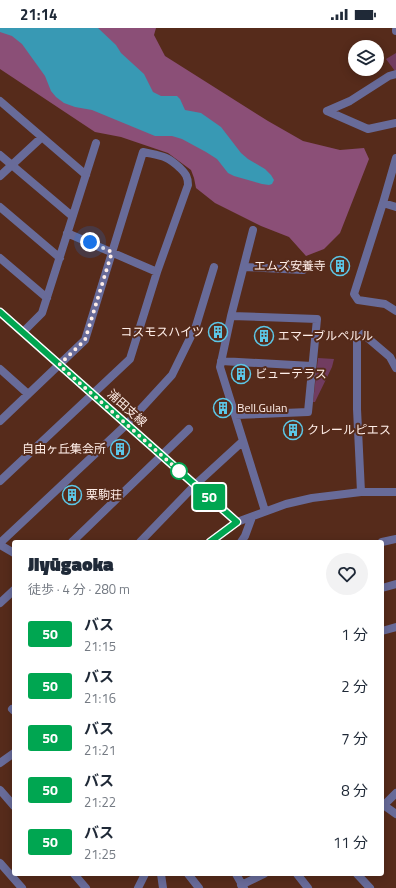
<!DOCTYPE html>
<html lang="ja">
<head>
<meta charset="utf-8">
<style>
  body { margin:0; font-family:"Titillium Web","Noto Sans JP",sans-serif; background:#f2f2f3; color:#1f2937; height:100vh; display:flex; flex-direction:column; font-size:15px; white-space:nowrap }
  * { box-sizing:border-box; margin:0 }
  p { font-size:13px; color:#747a83 }
  .icon { flex:none; width:22px; height:22px; fill:none; stroke:currentColor; stroke-width:2; stroke-linecap:round; stroke-linejoin:round }
  .map { position:relative; flex:1; overflow:hidden }
  .side { position:absolute; left:12px; top:512px; width:372px; height:336px; display:flex; flex-direction:column; background:#fff; border-radius:4px; box-shadow:0 2px 10px #0003 }
  .side>* { flex:none }
  .badge { padding:0 8px; border-radius:3px; font-size:14px; line-height:26px }
  .fabs { position:absolute; left:348px; top:12px; display:grid; gap:8px }
  .fabs a { display:grid; place-items:center; width:36px; height:36px; border-radius:50%; background:#fff; box-shadow:0 2px 10px #0003; font-size:20px }
  .you { position:absolute; width:20px; height:20px; margin:-10px; border:3px solid #fff; border-radius:50%; background:#1a73e8; box-shadow:0 0 0 6px #1a73e833 }
  .map>.badge { position:absolute; translate:-50% -50%; box-shadow:0 0 0 2px #fff }
  .round { display:grid; place-items:center; flex:none; width:42px; height:42px; border-radius:21px; background:#f2f2f3 }
  .overview { display:flex; align-items:center; justify-content:space-between; height:68px; padding:0 16px }
  h1 { font-size:19px; font-weight:800; line-height:30px }
  ul { padding:0; list-style:none }
  li { display:flex; align-items:center; gap:12px; height:52px; padding:0 16px }
  li div { flex:1 }
  li b { display:block; font-size:15px }
  li em { font-style:normal }
  li .badge { min-width:44px; font-weight:700; text-align:center }
  .status { display:flex; justify-content:space-between; align-items:center; height:28px; padding:0 20px; background:#fff; direction:ltr }
  .status svg { height:11px; fill:currentColor }
  .map>svg:first-child { display:block }
</style>
</head>
<body>
<div class="status"><b>21:14</b><svg viewBox="0 0 49 12"><path d="M0 12V9h3v3zM5 12V6h3v6zM10 12V3h3v9zM15 12V0h3v12zM26 1h20v11H26zM47 4h2v5h-2z"/></svg></div>
<div class="map">
<svg width="396" height="860" viewBox="0 0 396 860">
  <rect width="100%" height="100%" fill="#562b1b"/>
  <path fill="#713c60" d="M396,25v18h-1l-9,-12z
    M318,330l16,1 -2,8 -17,35h-2z"/>
  <path fill="#8b4f77" d="M0,0h156l-2,7 11,21 103,65 35,20 37,9 24,-2 5,11 -29,74 -16,16 -18,7 -17,-19 -28,-11 -46,-23 -19,-15 -2,-10 -3,-8 -23,-17 -47,-16 -26,-5 -95,-63z"/>
  <path fill="#3899b4" d="M0,0h98l18,17 5,8 23,21 9,18 8,4h16l3,3 5,11 16,3 20,14 20,26 7,6 17,10 6,6 3,5 -2,4 -3,1 -7,-1 -28,-8 -6,-3 -11,-14 -11,-7 -24,-13 -10,-3h-17l-63,-26 -17,-3 -11,-4 -8,-6 -5,-6 -6,-15 -23,-32 -10,-8 -12,-4z"/>
  <g fill="none" stroke-linecap="round" stroke-linejoin="round">
    <path stroke="#686b99" stroke-width="8" d="M396,2v1
      M0,73l86,74
      M327,83l23,-10 39,-25 7,-2
      M327,83l41,18 28,-6
      M0,127l72,61
      M396,130l-13,45 -29,91 4,6 27,4 11,7
      M0,148l41,-38
      M383,175l13,4
      M0,179l60,51
      M253,202l-22,86 -11,51 45,144
      M67,205l90,39
      M0,230l47,40
      M244,239l59,3
      M0,284l237,210
      M231,288l86,3 -9,93 -73,3
      M23,304l19,-19 54,-170
      M221,333l91,5
      M0,341l28,25
      M0,393l85,-81 58,-188c18,4 23,3 37,16 6,6 8,9 8,17l-31,87 -27,87 -130,122
      M361,464l-4,-83v-69l6,-6 27,23 6,11
      M72,514l117,-113
      M140,514l55,-57 48,-44
      M210,514l27,-20 49,-18 26,-6 49,-6h35
      M241,514l4,-6 7,-19
      M382,514l14,-3
      M0,515l127,-119 45,-49 24,-49 18,-59
      M0,517l14,8
      M382,560l14,-4
      M0,575l14,-13
      M382,603l14,-4
      M12,681l2,2
      M0,735l14,-10
      M0,762l14,16
      M382,776l14,10
      M384,777l12,-12
      M0,835l22,25
      M74,846l12,14
      M161,846l2,14
      M188,846l11,14
      M236,846l8,14
      M297,846l11,14
      M357,846l13,14
      M241,857l23,-11
      M138,860l7,-14"/>
  </g>
  <g fill="none" stroke-linecap="round" stroke-linejoin="round">
    <g stroke="#fff" stroke-width="9">
      <path id="line" d="M0,284l237,210 -27,20"/>
    </g>
    <use href="#line" stroke="#00a651" stroke-width="6"/>
    <path stroke="#ffeee8" stroke-width="4" stroke-dasharray="0 7.2" d="M90,214l22,10 -27,88 -26,25 125,110 -5,-4"/>
  </g>
  <defs>
    <g id="building-ring" transform="scale(1)"><circle r="9.5" fill="#562b1b" stroke="#5cc7e7" stroke-width="1.5"/><path d="M-4-6H4V6H1V3H-1V6H-4ZM-2.5-4.3h1.7v1.8h-1.7ZM.8-4.3h1.7v1.8H.8ZM-2.5-1h1.7V.8h-1.7ZM.8-1h1.7V.8H.8Z" fill="#5cc7e7"/></g>
  </defs>
  <g fill-rule="evenodd">
    <use href="#building-ring" x="340" y="238"/>
    <use href="#building-ring" x="218" y="304"/>
    <use href="#building-ring" x="264" y="308"/>
    <use href="#building-ring" x="241" y="346"/>
    <use href="#building-ring" x="223" y="380"/>
    <use href="#building-ring" x="293" y="402"/>
    <use href="#building-ring" x="120" y="421"/>
    <use href="#building-ring" x="72" y="467"/>
  </g>
  <circle fill="#fff" stroke="#00a651" stroke-width="2" cx="179" cy="443" r="8"/>
  <g text-anchor="middle" stroke-width="4" stroke-linejoin="round" paint-order="stroke">
    <g font-size="12" fill="#ffeee8" stroke="#562b1b" text-anchor="start">
      <text x="326" y="242" text-anchor="end">エムズ安養寺</text>
      <text x="204" y="308" text-anchor="end">コスモスハイツ</text>
      <text x="278" y="312">エマーブルペルル</text>
      <text x="255" y="350">ビューテラス</text>
      <text x="237" y="384">Bell.Gulan</text>
      <text x="307" y="406">クレールピエス</text>
      <text x="106" y="425" text-anchor="end">自由ヶ丘集会所</text>
      <text x="86" y="471">栗駒荘</text>
    </g>
    <g font-size="12" fill="#ffeee8" stroke="#562b1b">
      <text transform="translate(127 380) rotate(42)" y="4">浦田支線</text>
    </g>
  </g>
</svg>
<div class="fabs">
<a><svg class="icon" aria-label="layers" viewBox="0 0 24 24"><path d="M12 4l9 5-9 5-9-5zM3 14l9 5 9-5"/></svg></a>
</div>
<div class="you" style="left:90px;top:214px"></div>
<b class="badge" style="left:209px;top:469px;background:#00a651;color:#fff">50</b>
<section class="side">
<div class="overview"><div><h1>Jiyūgaoka</h1><p>徒歩 · 4 分 · 280 m</p></div><a class="round"><svg class="icon" aria-label="heart" viewBox="0 0 24 24"><path d="M12 20l-8-8c-3-5 5-10 8-4 3-6 11-1 8 4z"/></svg></a></div>
<ul>
<li><span class="badge" style="background:#00a651;color:#fff">50</span><div><b>バス</b><p>21:15</p></div><em>1 分</em></li>
<li><span class="badge" style="background:#00a651;color:#fff">50</span><div><b>バス</b><p>21:16</p></div><em>2 分</em></li>
<li><span class="badge" style="background:#00a651;color:#fff">50</span><div><b>バス</b><p>21:21</p></div><em>7 分</em></li>
<li><span class="badge" style="background:#00a651;color:#fff">50</span><div><b>バス</b><p>21:22</p></div><em>8 分</em></li>
<li><span class="badge" style="background:#00a651;color:#fff">50</span><div><b>バス</b><p>21:25</p></div><em>11 分</em></li>
</ul>
</section>
</div>
</body>
</html>
